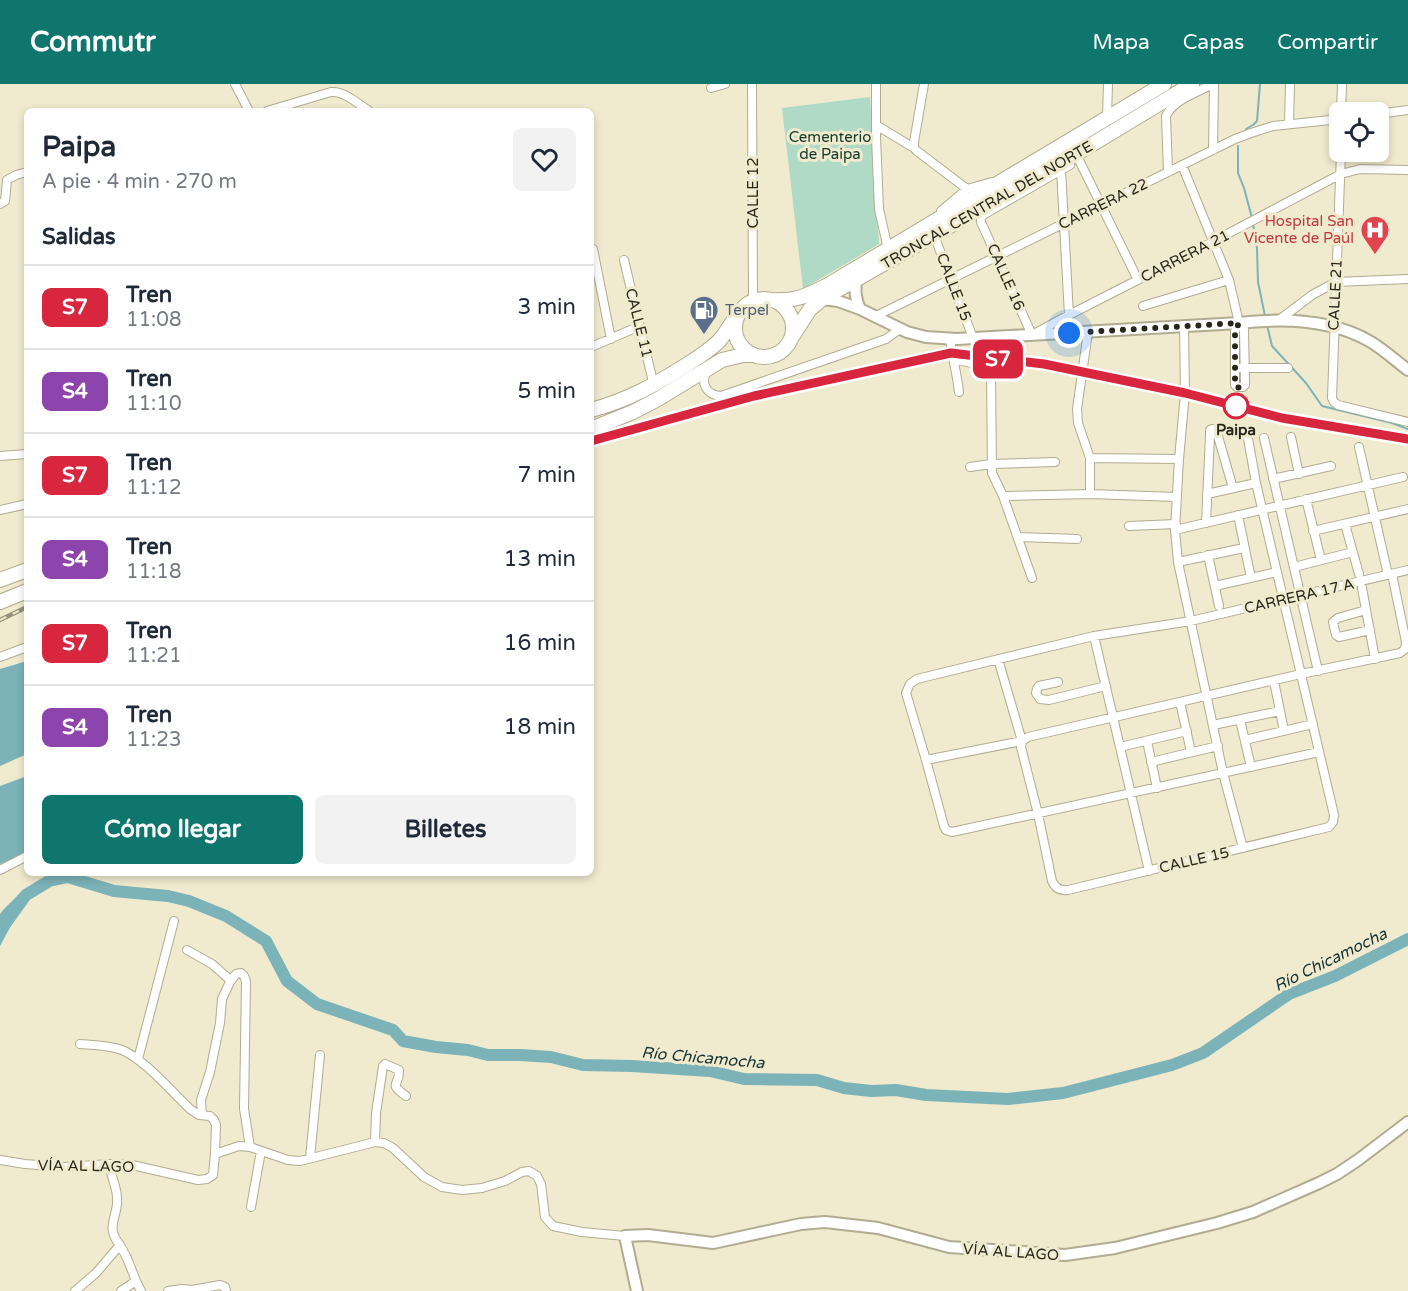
<!DOCTYPE html>
<html lang="es">
<head>
<meta charset="utf-8">
<style>
  body { margin:0; font-family:"Varela Round",sans-serif; background:#f2f2f3; color:#1f2937; height:100vh; display:flex; flex-direction:column; font-size:22px; white-space:nowrap }
  * { box-sizing:border-box; margin:0 }
  p { font-size:20px; color:#747a83 }
  .icon { flex:none; width:33px; height:33px; fill:none; stroke:currentColor; stroke-width:2; stroke-linecap:round; stroke-linejoin:round }
  .map { position:relative; flex:1; overflow:hidden }
  .sheet { position:absolute; left:24px; top:24px; width:570px; height:768px; display:flex; flex-direction:column; background:#fff; border-radius:9px; box-shadow:0 3px 9px #0003 }
  .sheet>* { flex:none }
  .badge { padding:0 12px; border-radius:9px; font-size:21px; line-height:39px }
  .tools { position:absolute; left:1329px; top:18px; display:grid; gap:12px }
  .tools a { display:grid; place-items:center; width:60px; height:60px; border-radius:9px; background:#fff; box-shadow:0 3px 9px #0003; font-size:30px }
  .you { position:absolute; width:30px; height:30px; margin:-15px; border:4px solid #fff; border-radius:50%; background:#1a73e8; box-shadow:0 0 0 9px #1a73e833 }
  .map>.badge { position:absolute; translate:-50% -50%; box-shadow:0 0 0 3px #fff }
  h2 { padding:0 18px; font-size:22px; line-height:54px }
  .round { display:grid; place-items:center; flex:none; width:63px; height:63px; border-radius:9px; background:#f2f2f3 }
  .summary { display:flex; align-items:center; justify-content:space-between; height:102px; padding:0 18px }
  h1 { font-size:28px; font-weight:700; line-height:45px }
  .cta { display:flex; gap:12px; margin-top:auto; padding:12px 18px }
  .cta a { flex:1; height:69px; border-radius:9px; background:#0f766e; color:#fff; font-size:24px; font-weight:700; line-height:69px; text-align:center }
  .cta a+a { background:#f2f2f3; color:#1f2937 }
  ul { padding:0; list-style:none }
  li { display:flex; align-items:center; gap:18px; height:84px; padding:0 18px; border-top:2px solid #e0e1e3 }
  li div { flex:1 }
  li b { display:block; font-size:22px }
  li em { font-style:normal }
  li .badge { min-width:66px; font-weight:700; text-align:center }
  header { display:flex; align-items:center; gap:36px; box-sizing:border-box; height:84px; padding:0 30px; background:#0f766e; color:#fff }
  header strong { font-size:28px }
  nav { display:flex; gap:33px; margin-inline-start:auto; font-size:21px }
  .map>svg:first-child { display:block }
</style>
</head>
<body>
<header>
<strong>Commutr</strong>
<nav><a>Mapa</a><a>Capas</a><a>Compartir</a></nav>
</header>
<div class="map">
<svg width="1408" height="1207" viewBox="0 0 1408 1207">
  <rect width="100%" height="100%" fill="#f0eace"/>
  <path fill="#afdac5" d="M870,13l9,147 -76,45 -21,-181z"/>
  <path fill="#7bb3b8" d="M27,577v93l-27,12v-97z
    M27,692v76l-27,12v-78z
    M21,808l9,6 -15,20 -15,28v-32l3,-4z"/>
  <g fill="none" stroke-linecap="round" stroke-linejoin="round">
    <path stroke="#7bb3b8" stroke-width="2" d="M1246,45l7,-4 4,-4 3,-37
      M1238,62v27l6,15 8,30
      M1253,140l4,24 1,34 7,34
      M1267,241l5,21 34,37 16,23 70,17 16,6"/>
    <path stroke="#7bb3b8" stroke-width="12" d="M0,847l26,-36 23,-14 19,-4 46,14 54,5 21,5 37,15 40,25 21,40 30,23 76,26 10,11 33,6 32,3 20,5h32l31,2 32,8 49,1 78,5 34,8 73,1 27,8 27,3 25,-1 30,5 82,4 55,-6 109,-28 31,-12 86,-59 46,-18 73,-37"/>
    <g stroke="#b1ac91" stroke-width="10">
      <path id="street" d="M235,0l14,27
        M752,0l1,218
        M876,0v53l3,72 9,40
        M711,4l14,-4
        M267,27l64,-19c14,-1 27,12 38,19
        M1341,28l1,-28
        M1378,30l30,-4
        M1107,33l1,-33
        M1289,40l1,-40
        M876,41l38,23 3,3 50,38
        M914,64v-6l10,-58
        M1213,66l1,-66
        M1341,68l-9,246 2,4 4,3 70,17
        M1076,70l62,126
        M1070,81l-87,50 -2,3v4l51,113 37,-20 145,-74 127,-67 19,-5 48,1
        M1182,81l47,115 10,43 5,6 1,56 -2,2h-6l-2,-2v-54l4,-8
        M1061,86l8,145
        M1168,88l-2,-56c7,-16 32,-24 47,-32
        M0,120l5,-3 2,-21 9,-5 11,-3
        M941,127l26,-22 25,-7
        M934,151l39,103
        M593,165l18,90
        M624,176l30,126
        M1143,222l86,-26
        M876,232l359,-177 16,-6 22,-7 67,-7
        M1279,236l33,-25 24,-13 72,-3
        M1184,242l1,67 -6,66 -4,71 3,32 45,211 20,75
        M1088,248l-11,77 1,14 12,35v36
        M950,255c2,18 7,34 9,53
        M591,263l49,-21
        M954,275l35,8 2,5 1,101 11,23 29,82
        M1240,284h48
        M707,286c-7,13 -1,25 14,26l165,-57 14,-10
        M1291,353l8,37
        M1264,354l54,233
        M1359,363l29,128
        M0,372l27,-2
        M1090,374l89,1
        M970,383l21,-3 64,-2
        M1273,395l58,-13
        M1207,410l49,-11
        M1003,412l87,-2 87,3
        M1306,415l15,61
        M0,426l27,-6
        M1238,431l13,63
        M1206,439l4,-88v-5l2,-1 4,1 1,3 16,55
        M1345,440l14,50
        M1129,442l47,-2
        M1175,446l228,-53
        M1313,447l95,-22
        M1018,453l59,2
        M1208,471l11,51
        M1178,478l66,-14
        M1294,483l59,-15
        M1215,502l62,-14
        M1362,504l13,71
        M1366,526l-28,8 -5,4 3,13 3,2 31,-7
        M1094,552l55,235
        M0,573l27,-10
        M998,575l24,82 -1,6 17,67 14,67c3,7 8,10 16,9l261,-63 4,-5 1,-7 -78,-332 -9,-50
        M1274,597l10,50
        M1058,598l-19,4 -2,3 -1,4 4,6 9,1 57,-14
        M1180,618l11,50
        M1240,636l11,47
        M1213,641l67,-14
        M1245,656l68,-16
        M1147,657l10,47
        M1120,663l67,-16
        M1319,668l-367,80 -6,-2 -2,-4 -18,-66 -20,-67 4,-9 7,-5 177,-43 97,-15 217,-51
        M926,676l96,-19 6,-4 273,-63 99,-21 5,-4 1,-7 -14,-68
        M1151,678l67,-16
        M0,786l27,-14
        M187,866l25,14 17,15 1,3 -8,17 -2,24 -10,49 -9,28 1,15
        M230,898l6,-8 5,-1 3,3 2,5 -2,128 6,38
        M80,960c14,1 29,1 42,6 22,9 50,42 68,59l9,6 11,1 4,4 2,5 -1,29
        M138,975l36,-138
        M375,1058l1,-29 7,-47 2,-2 14,6c1,17 -12,12 7,26
        M310,1074l10,-103
        M0,1076l25,4 39,3 46,-3 22,1 66,15 9,-1 6,-4 2,-21 24,-8 11,1 38,13 12,1 75,-19 9,1 9,5 31,29 18,10 20,3 20,-2 23,-7 17,-9 7,-1 8,5 4,8 4,33 8,9 29,6 43,4
        M251,1123l10,-56
        M120,1161l7,13 9,23 -15,10
        M136,1197l5,10
        M75,1207l21,-18 24,-28c-16,-19 -1,-29 -3,-47 0,-12 -7,-22 -7,-34
        M168,1207l14,-2 10,1 28,-5 5,2 1,4"/>
    </g>
    <g stroke="#b1ac91" stroke-width="14">
      <path id="secondary" d="M856,196c-1,11 -1,18 4,29
        M822,215l16,2 22,8 47,23 19,5 31,2 282,-16c43,-5 93,-4 132,19 13,8 25,19 37,28
        M637,1207l-12,-55 23,-1 65,8 88,-19 24,-2 53,6 71,19 116,8 50,-7 102,-25 36,-11 66,-29 18,-9 21,-14 50,-38"/>
    </g>
    <g stroke="#b1ac91" stroke-width="16">
      <path id="highway" d="M735 244a29 29 0 1 1 58 0a29 29 0 1 1-58 0Z
        M770,216c25,2 36,-4 58,-15l336,-201
        M792,253l18,-28 12,-10 254,-145 116,-70
        M591,326c38,-10 65,-26 97,-46 11,-7 22,-14 31,-23 6,-7 11,-15 16,-23
        M591,345l42,-17 25,-13 64,-39 21,-5h11
        M0,496l27,-10
        M0,518l27,-11"/>
    </g>
    <use href="#street" stroke="#fff" stroke-width="8"/>
    <use href="#secondary" stroke="#fff" stroke-width="10"/>
    <use href="#highway" stroke="#fff" stroke-width="14"/>
    <g stroke="#96917d" stroke-width="4.5">
      <path id="rail" d="M591,357l163,-45 197,-43 93,11 141,29 97,25 126,21
        M0,536l27,-13"/>
    </g>
    <use href="#rail" stroke="#f0eace" stroke-width="2" stroke-dasharray="7" stroke-linecap="butt"/>
  </g>
  <g fill="none" stroke-linecap="round" stroke-linejoin="round">
    <g stroke="#fff" stroke-width="14">
      <path id="line" d="M591,357l163,-45 197,-43 93,11 141,29 97,25 126,21"/>
    </g>
    <use href="#line" stroke="#d7263d" stroke-width="9"/>
    <path stroke="#28261b" stroke-width="6" stroke-dasharray="0 10.8" d="M1069,249l170,-10 -4,8v54l2,2 3,1 -4,18"/>
  </g>
  <defs>
    <g id="hospital-pin" transform="scale(1.5)"><path d="M0 17L-7.5 6A9.5 9.5 0 1 1 7.5 6Z" fill="#e0444e" stroke="#f0eace"/><path d="M-5-5h3v3.5h4V-5h3V5h-3V1.5h-4V5h-3Z" fill="#fff"/></g>
    <g id="fuel-pin" transform="scale(1.5)"><path d="M0 17L-7.5 6A9.5 9.5 0 1 1 7.5 6Z" fill="#5c6f8a" stroke="#f0eace"/><path d="M-5.5-6h7V0h2V4h1.3V-2.5L3-4.5l.8-.8L6-3V5H2.5V1h-1V6h-7ZM-4.2-4.7v3.2H.2V-4.7Z" fill="#fff"/></g>
  </defs>
  <g fill-rule="evenodd">
    <use href="#hospital-pin" x="1375" y="146"/>
    <use href="#fuel-pin" x="704" y="226"/>
  </g>
  <circle fill="#fff" stroke="#d7263d" stroke-width="3" cx="1236" cy="322" r="12"/>
  <g text-anchor="middle" stroke-width="6" stroke-linejoin="round" paint-order="stroke">
    <g font-size="15" fill="#0f3829" stroke="#f0eace">
      <text x="830" y="58">Cementerio<tspan x="830" dy="17">de Paipa</tspan></text>
    </g>
    <g font-size="15" fill="#28261b" stroke="#f0eace">
      <text transform="translate(753 109) rotate(-90)" y="5">CALLE 12</text>
      <text transform="translate(1103 120) rotate(-26)" y="5">CARRERA 22</text>
      <text transform="translate(987 121) rotate(-30)" y="5">TRONCAL CENTRAL DEL NORTE</text>
      <text transform="translate(1185 172) rotate(-27)" y="5">CARRERA 21</text>
      <text transform="translate(1006 193) rotate(66)" y="5">CALLE 16</text>
      <text transform="translate(954 203) rotate(69)" y="5">CALLE 15</text>
      <text transform="translate(1335 211) rotate(-87)" y="5">CALLE 21</text>
      <text transform="translate(639 239) rotate(76)" y="5">CALLE 11</text>
      <text transform="translate(1299 512) rotate(-13)" y="5">CARRERA 17 A</text>
      <text transform="translate(1194 776) rotate(-13)" y="5">CALLE 15</text>
      <text transform="translate(86 1082) rotate(1)" y="5">VÍA AL LAGO</text>
      <text transform="translate(1011 1168) rotate(4)" y="5">VÍA AL LAGO</text>
    </g>
    <g font-size="15" fill="#be3a42" stroke="#f0eace" text-anchor="end">
      <text x="1354" y="142">Hospital San<tspan x="1354" dy="17">Vicente de Paúl</tspan></text>
    </g>
    <g font-size="15" fill="#4e5e75" stroke="#f0eace" text-anchor="start">
      <text x="725" y="231">Terpel</text>
    </g>
    <g font-size="15" font-weight="bold" fill="#28261b" stroke="#f0eace">
      <text x="1236" y="351">Paipa</text>
    </g>
    <g font-size="16" font-style="italic" fill="#143234" stroke="#f0eace">
      <text transform="translate(1330 875) rotate(-26)" y="6">Río Chicamocha</text>
      <text transform="translate(703 973) rotate(5)" y="6">Río Chicamocha</text>
    </g>
  </g>
</svg>
<div class="tools">
<a><svg class="icon" aria-label="locate" viewBox="0 0 24 24"><circle cx="12" cy="12" r="6"/><path d="M12 2v4M12 18v4M2 12h4M18 12h4"/></svg></a>
</div>
<div class="you" style="left:1069px;top:249px"></div>
<b class="badge" style="left:998px;top:275px;background:#d7263d;color:#fff">S7</b>
<section class="sheet">
<div class="summary"><div><h1>Paipa</h1><p>A pie · 4 min · 270 m</p></div><a class="round"><svg class="icon" aria-label="heart" viewBox="0 0 24 24"><path d="M12 20l-8-8c-3-5 5-10 8-4 3-6 11-1 8 4z"/></svg></a></div>
<h2>Salidas</h2>
<ul>
<li><span class="badge" style="background:#d7263d;color:#fff">S7</span><div><b>Tren</b><p>11:08</p></div><em>3 min</em></li>
<li><span class="badge" style="background:#8e44ad;color:#fff">S4</span><div><b>Tren</b><p>11:10</p></div><em>5 min</em></li>
<li><span class="badge" style="background:#d7263d;color:#fff">S7</span><div><b>Tren</b><p>11:12</p></div><em>7 min</em></li>
<li><span class="badge" style="background:#8e44ad;color:#fff">S4</span><div><b>Tren</b><p>11:18</p></div><em>13 min</em></li>
<li><span class="badge" style="background:#d7263d;color:#fff">S7</span><div><b>Tren</b><p>11:21</p></div><em>16 min</em></li>
<li><span class="badge" style="background:#8e44ad;color:#fff">S4</span><div><b>Tren</b><p>11:23</p></div><em>18 min</em></li>
</ul>
<div class="cta"><a>Cómo llegar</a><a>Billetes</a></div>
</section>
</div>
</body>
</html>
